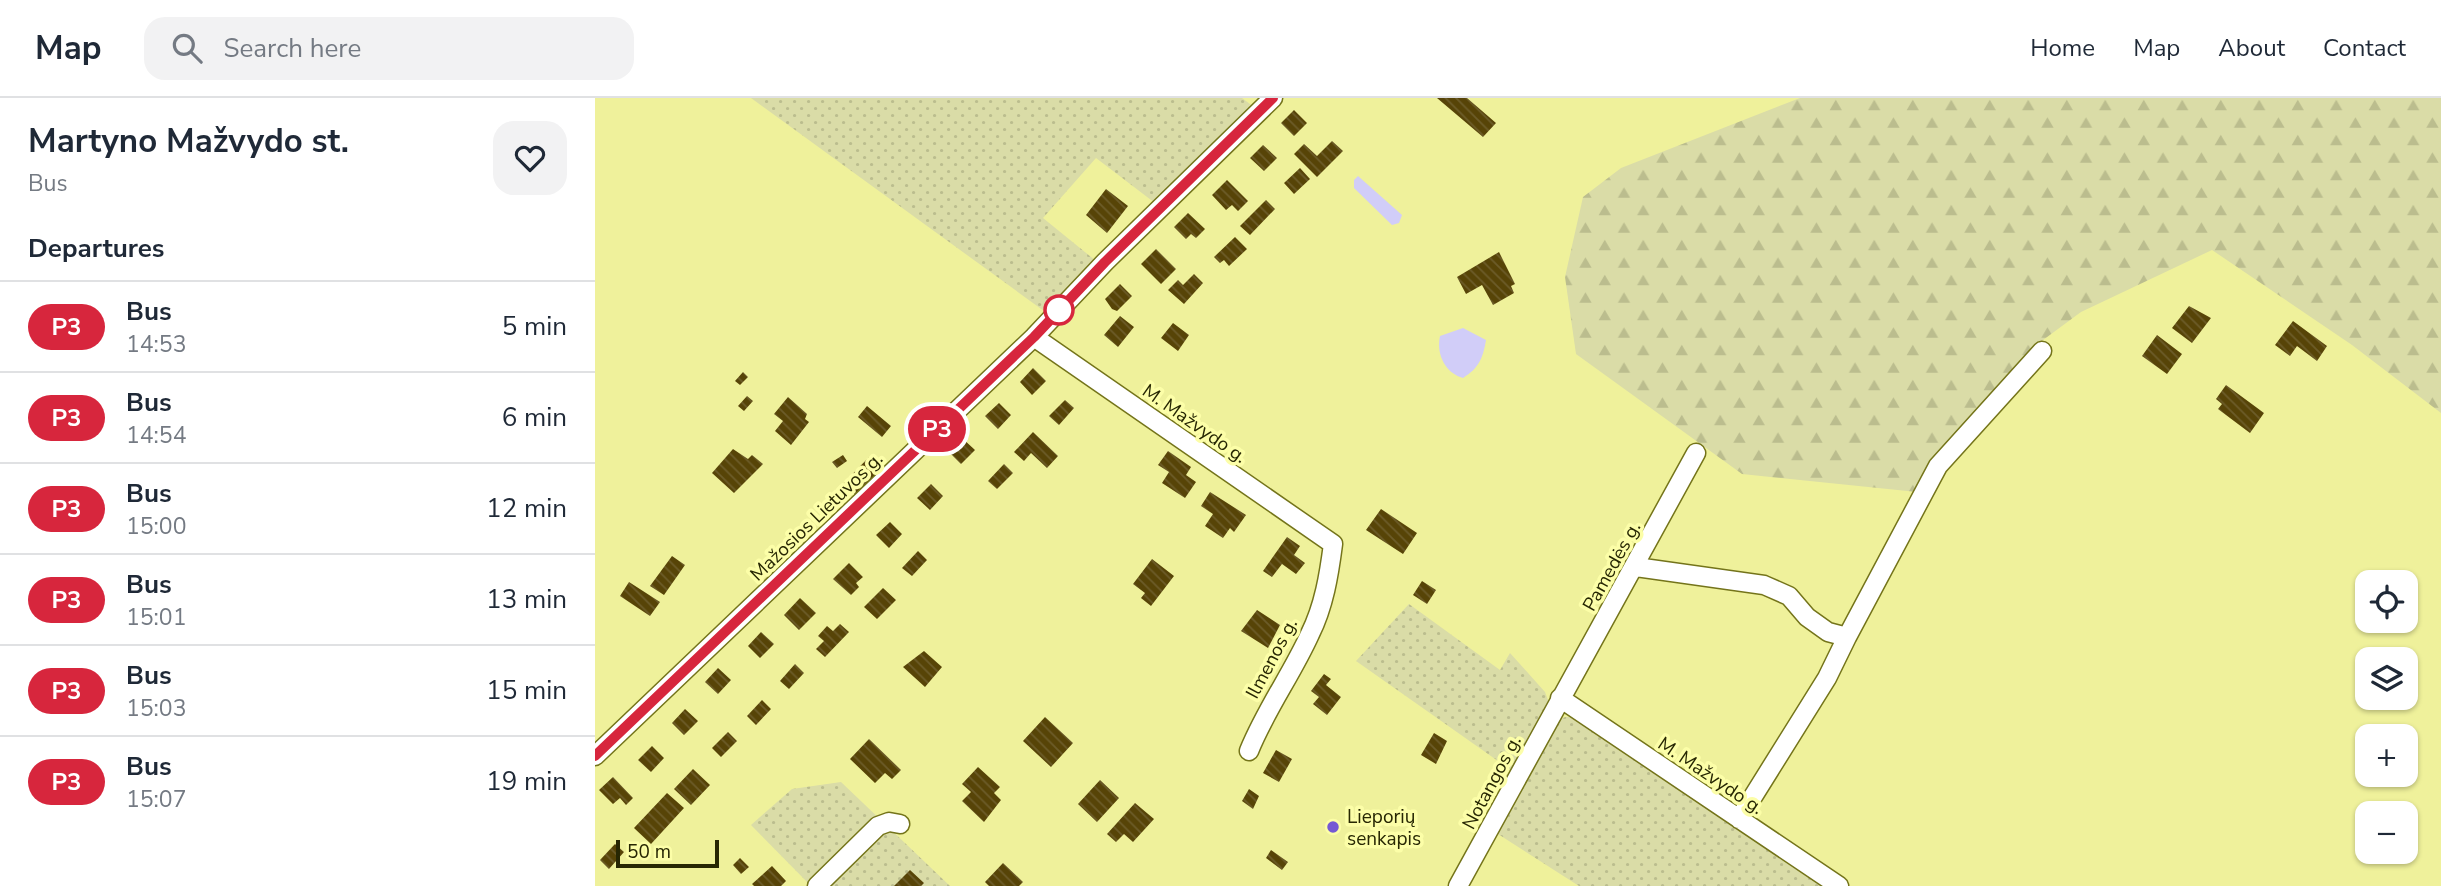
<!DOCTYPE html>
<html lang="en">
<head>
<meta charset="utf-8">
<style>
  body { margin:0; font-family:"Nunito Sans",sans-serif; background:#f2f2f3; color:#1f2937; height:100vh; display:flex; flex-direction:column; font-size:26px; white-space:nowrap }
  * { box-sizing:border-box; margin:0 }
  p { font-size:23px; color:#747a83 }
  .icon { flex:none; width:38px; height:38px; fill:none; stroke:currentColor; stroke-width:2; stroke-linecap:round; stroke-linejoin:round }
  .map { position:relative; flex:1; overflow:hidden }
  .panel { display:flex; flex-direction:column; background:#fff; width:595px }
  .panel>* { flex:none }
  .badge { padding:0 14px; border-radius:23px; font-size:24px; line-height:46px }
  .buttons { position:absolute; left:1760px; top:472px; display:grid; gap:14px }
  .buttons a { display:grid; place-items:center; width:63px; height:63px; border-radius:14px; background:#fff; box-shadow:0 2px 5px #0004; font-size:35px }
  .scale { position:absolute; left:21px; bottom:18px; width:103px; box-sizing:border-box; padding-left:7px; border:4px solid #272703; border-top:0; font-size:19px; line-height:24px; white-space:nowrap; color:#272703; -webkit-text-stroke:5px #fcfea8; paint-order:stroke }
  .map>.badge { position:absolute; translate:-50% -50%; box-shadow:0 0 0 4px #fff }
  h2 { padding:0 28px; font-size:26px; line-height:63px }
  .round { display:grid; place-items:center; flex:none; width:74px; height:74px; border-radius:21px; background:#f2f2f3 }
  .headline { display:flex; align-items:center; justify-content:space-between; height:119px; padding:0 28px }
  h1 { font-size:33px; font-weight:700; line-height:52px }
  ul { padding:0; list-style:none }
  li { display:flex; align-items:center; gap:21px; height:91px; padding:0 28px; border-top:2px solid #e0e1e3 }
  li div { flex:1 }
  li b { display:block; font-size:26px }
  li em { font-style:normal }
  li .badge { min-width:77px; font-weight:700; text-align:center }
  header { display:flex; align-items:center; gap:42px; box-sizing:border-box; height:98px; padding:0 35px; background:#fff; border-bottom:2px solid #e0e1e3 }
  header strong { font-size:33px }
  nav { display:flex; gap:38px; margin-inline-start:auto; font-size:24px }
  .search { width:490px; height:63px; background:#f2f2f3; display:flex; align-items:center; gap:18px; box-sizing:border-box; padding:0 24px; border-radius:21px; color:#747a83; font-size:26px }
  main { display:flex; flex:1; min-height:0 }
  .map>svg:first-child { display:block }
</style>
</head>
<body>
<header>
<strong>Map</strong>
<div class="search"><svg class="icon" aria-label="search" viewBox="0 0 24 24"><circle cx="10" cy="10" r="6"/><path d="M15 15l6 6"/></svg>Search here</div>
<nav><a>Home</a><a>Map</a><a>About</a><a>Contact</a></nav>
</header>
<main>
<section class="panel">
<div class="headline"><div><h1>Martyno Mažvydo st.</h1><p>Bus</p></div><a class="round"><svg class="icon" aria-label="heart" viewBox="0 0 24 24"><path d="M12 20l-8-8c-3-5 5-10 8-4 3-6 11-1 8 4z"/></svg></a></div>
<h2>Departures</h2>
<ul>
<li><span class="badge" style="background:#d7263d;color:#fff">P3</span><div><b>Bus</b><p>14:53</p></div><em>5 min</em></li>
<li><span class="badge" style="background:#d7263d;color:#fff">P3</span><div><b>Bus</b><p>14:54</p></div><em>6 min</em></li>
<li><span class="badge" style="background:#d7263d;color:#fff">P3</span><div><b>Bus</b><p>15:00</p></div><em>12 min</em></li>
<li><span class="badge" style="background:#d7263d;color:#fff">P3</span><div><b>Bus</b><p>15:01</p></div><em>13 min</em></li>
<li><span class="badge" style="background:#d7263d;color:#fff">P3</span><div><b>Bus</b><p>15:03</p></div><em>15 min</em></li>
<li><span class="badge" style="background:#d7263d;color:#fff">P3</span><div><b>Bus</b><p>15:07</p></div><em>19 min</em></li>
</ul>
</section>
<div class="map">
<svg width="1846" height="788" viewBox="0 0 1846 788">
  <defs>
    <pattern id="grass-dots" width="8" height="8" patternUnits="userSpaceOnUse" patternTransform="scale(1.75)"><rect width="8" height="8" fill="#dadca7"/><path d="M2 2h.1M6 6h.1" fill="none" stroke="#bbbd8e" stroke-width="1.8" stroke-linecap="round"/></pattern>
    <pattern id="forest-firs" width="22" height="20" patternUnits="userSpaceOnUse" patternTransform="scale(1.75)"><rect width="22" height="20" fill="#dadca7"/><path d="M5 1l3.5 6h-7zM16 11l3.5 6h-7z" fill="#bbbd8e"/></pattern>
    <pattern id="building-back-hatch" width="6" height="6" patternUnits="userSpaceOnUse" patternTransform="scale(1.75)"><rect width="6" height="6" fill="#574407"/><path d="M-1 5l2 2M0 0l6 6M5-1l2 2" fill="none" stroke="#6c5c29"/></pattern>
  </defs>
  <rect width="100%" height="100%" fill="#eff19b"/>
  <path fill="url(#grass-dots)" d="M156,0h491l12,9 -99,96 -59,-45 -53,60 53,43 -52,50z
    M814,506l91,66 10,-17 35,39 4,11 -34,70 -159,-112z
    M970,619h13l248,169h-247l-81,-52 59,-113z
    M246,684l109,104h-139l-60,-61 41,-36z"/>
  <path fill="url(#forest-firs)" d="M1205,0h641v315l-89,-68 -140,-95 -131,62 -42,31 -122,149 -175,-18 -166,-120 -11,-77 18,-80 38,-29z"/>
  <path fill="#d1cdf8" d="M763,78l44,39 -3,8 -7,2 -38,-37v-8z
    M868,230l23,12c-3,18 -7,28 -23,38 -18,-5 -27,-24 -23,-42z"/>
  <path fill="url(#building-back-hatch)" d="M842,0h30l29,25 -13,14z
    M699,12l13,13 -13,13 -13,-13z
    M737,43l11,10 -26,26 -23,-23 10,-10 13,12z
    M668,47l14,13 -13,13 -14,-13z
    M705,70l10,11 -16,15 -10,-11z
    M632,82l21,21 -10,10 -6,-6 -6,5 -14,-15z
    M511,91l22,17 -21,27 -21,-18z
    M671,102l9,9 -25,26 -10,-9z
    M593,115l17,16 -9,9 -5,-4 -5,5 -12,-12z
    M640,139l12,12 -18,17 -5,-6 -4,3 -6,-6z
    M561,151l20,20 -15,15 -20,-20z
    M904,154l16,32 -4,2 3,7 -21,12 -11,-20 -16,9 -9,-17z
    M599,176l9,9 -19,21 -16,-14 10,-10 5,5z
    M525,186l12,12 -15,15 -5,-2 -7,-10z
    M1594,208l22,12 -19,25 -20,-15z
    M525,218l14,11 -16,20 -14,-12z
    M1698,223l34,25 -10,15 -20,-15 -7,10 -15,-11z
    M578,225l16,12 -11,16 -17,-13z
    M1562,237l25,19 -15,20 -25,-18z
    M438,270l13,13 -14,14 -12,-13z
    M148,274l5,5 -8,8 -5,-4z
    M1631,287l38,28 -14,20 -32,-24 4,-5 -6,-5z
    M152,298l6,5 -9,10 -6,-5z
    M193,299l19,17 -2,5 4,3 -18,23 -16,-14 8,-10 -9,-7z
    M470,302l9,8 -15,17 -10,-9z
    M404,305l12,12 -13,14 -13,-13z
    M272,308l24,20 -9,11 -24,-20z
    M438,334l25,24 -11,12 -16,-15 -7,8 -10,-9z
    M367,340l13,12 -14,14 -12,-12z
    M138,351l15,10 4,-4 11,9 -29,29 -22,-20z
    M573,353l23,16 -5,8 10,7 -11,16 -23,-15 7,-11 -11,-7z
    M248,357l4,6 -10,7 -5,-6z
    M274,359l12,12 -26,26 -12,-11z
    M409,366l9,9 -16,16 -9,-8z
    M336,386l12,12 -13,14 -13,-12z
    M615,394l36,23 -12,17 -4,-4 -7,10 -18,-12 8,-12 -12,-8z
    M786,411l36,24 -14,21 -37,-24z
    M295,424l12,12 -13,14 -13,-13z
    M692,439l13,9 -6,9 11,8 -9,11 -14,-10 -10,13 -9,-6z
    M323,453l9,9 -15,16 -10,-8z
    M77,458l13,9 -21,30 -14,-9z
    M557,461l22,17 -23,30 -10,-8 4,-5 -12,-9z
    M254,465l14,14 -7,6 3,4 -8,8 -18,-16z
    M827,483l14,9 -9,14 -14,-9z
    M34,484l31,20 -10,14 -30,-20z
    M288,490l13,12 -19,19 -13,-12z
    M205,500l16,15 -17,17 -15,-15z
    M662,512l23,15 -12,23 -27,-17z
    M245,526l9,8 -24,25 -9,-8 8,-8 -6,-5 9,-10 6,5z
    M166,534l13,12 -14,14 -12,-12z
    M329,553l18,16 -17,20 -22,-20z
    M200,566l9,9 -15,16 -9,-8z
    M123,570l13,12 -13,14 -13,-12z
    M729,576l7,5 -5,6 15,12 -14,18 -14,-11 6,-7 -8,-6z
    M167,602l9,9 -15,16 -9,-9z
    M90,611l13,12 -14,14 -12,-12z
    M450,619l28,26 -22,24 -28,-26z
    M133,634l9,9 -16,16 -9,-9z
    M839,635l13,8 -11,23 -15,-9z
    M274,641l32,31 -9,9 -7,-6 -10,10 -25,-24z
    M57,648l12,12 -13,14 -13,-12z
    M681,652l16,9 -13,23 -16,-9z
    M383,669l22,20 -6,6 7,7 -17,22 -22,-21 9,-9 -9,-8z
    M98,671l17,16 -19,20 -17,-16z
    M18,679l20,21 -7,7 -6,-7 -7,6 -14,-14z
    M505,682l19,18 -22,24 -19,-18z
    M654,691l10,7 -6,13 -11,-8z
    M72,695l17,15 -33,36 -17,-16z
    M540,705l19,16 -21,23 -9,-8 -8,8 -9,-8z
    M20,746l9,8 -15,17 -9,-9z
    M676,752l17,12 -6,8 -16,-12z
    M145,760l9,9 -8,7 -8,-9z
    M408,765l20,19 -4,4h-30l-4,-4z
    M177,768l14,15 -5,5h-27l-2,-2z
    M315,772l14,13 -3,3h-27z"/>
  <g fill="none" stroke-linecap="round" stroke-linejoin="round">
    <g stroke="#74741a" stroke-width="21">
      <path id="minor" d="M439,239l299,207c-4,31 -9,62 -23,90 -18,40 -44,75 -61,117
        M1041,469l128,18 25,11 18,21 21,15 19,5 91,-171 104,-115
        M965,600l279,188
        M0,658l439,-419 71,-75 168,-164
        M1144,721l88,-141 20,-41
        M222,788l61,-60 11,-4 11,2
        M863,788l238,-433"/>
    </g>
    <use href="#minor" stroke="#fff" stroke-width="18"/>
  </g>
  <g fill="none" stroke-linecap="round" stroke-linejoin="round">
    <g stroke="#fff" stroke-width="16">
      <path id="line" d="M0,658l439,-419 71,-75 168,-164"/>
    </g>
    <use href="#line" stroke="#d7263d" stroke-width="10"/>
  </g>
  <circle fill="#fff" stroke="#d7263d" stroke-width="3.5" cx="464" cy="212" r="14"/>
  <circle fill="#7559d3" stroke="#fcfea8" stroke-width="2.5" cx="738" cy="729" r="7"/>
  <g text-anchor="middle" stroke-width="7" stroke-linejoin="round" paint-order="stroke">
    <g font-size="19" fill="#272703" stroke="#fcfea8">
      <text transform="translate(600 325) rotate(35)" y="7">M. Mažvydo g.</text>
      <text transform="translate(221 418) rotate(-44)" y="7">Mažosios Lietuvos g.</text>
      <text transform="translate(1016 468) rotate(-61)" y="7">Pamedės g.</text>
      <text transform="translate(676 560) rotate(-62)" y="7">Ilmenos g.</text>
      <text transform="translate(1116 677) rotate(34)" y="7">M. Mažvydo g.</text>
      <text transform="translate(896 684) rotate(-62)" y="7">Notangos g.</text>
    </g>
    <g font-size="19" fill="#272703" stroke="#fcfea8" text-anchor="start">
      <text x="752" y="725">Lieporių<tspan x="752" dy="22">senkapis</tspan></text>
    </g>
  </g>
</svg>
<div class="buttons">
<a><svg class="icon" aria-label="locate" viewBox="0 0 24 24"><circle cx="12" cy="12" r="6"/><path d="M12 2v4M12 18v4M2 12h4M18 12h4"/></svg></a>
<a><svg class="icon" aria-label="layers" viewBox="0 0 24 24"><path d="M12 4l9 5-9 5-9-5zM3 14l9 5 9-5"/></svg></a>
<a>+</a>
<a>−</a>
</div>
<div class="scale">50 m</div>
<b class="badge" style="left:342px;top:331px;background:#d7263d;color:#fff">P3</b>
</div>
</main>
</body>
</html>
